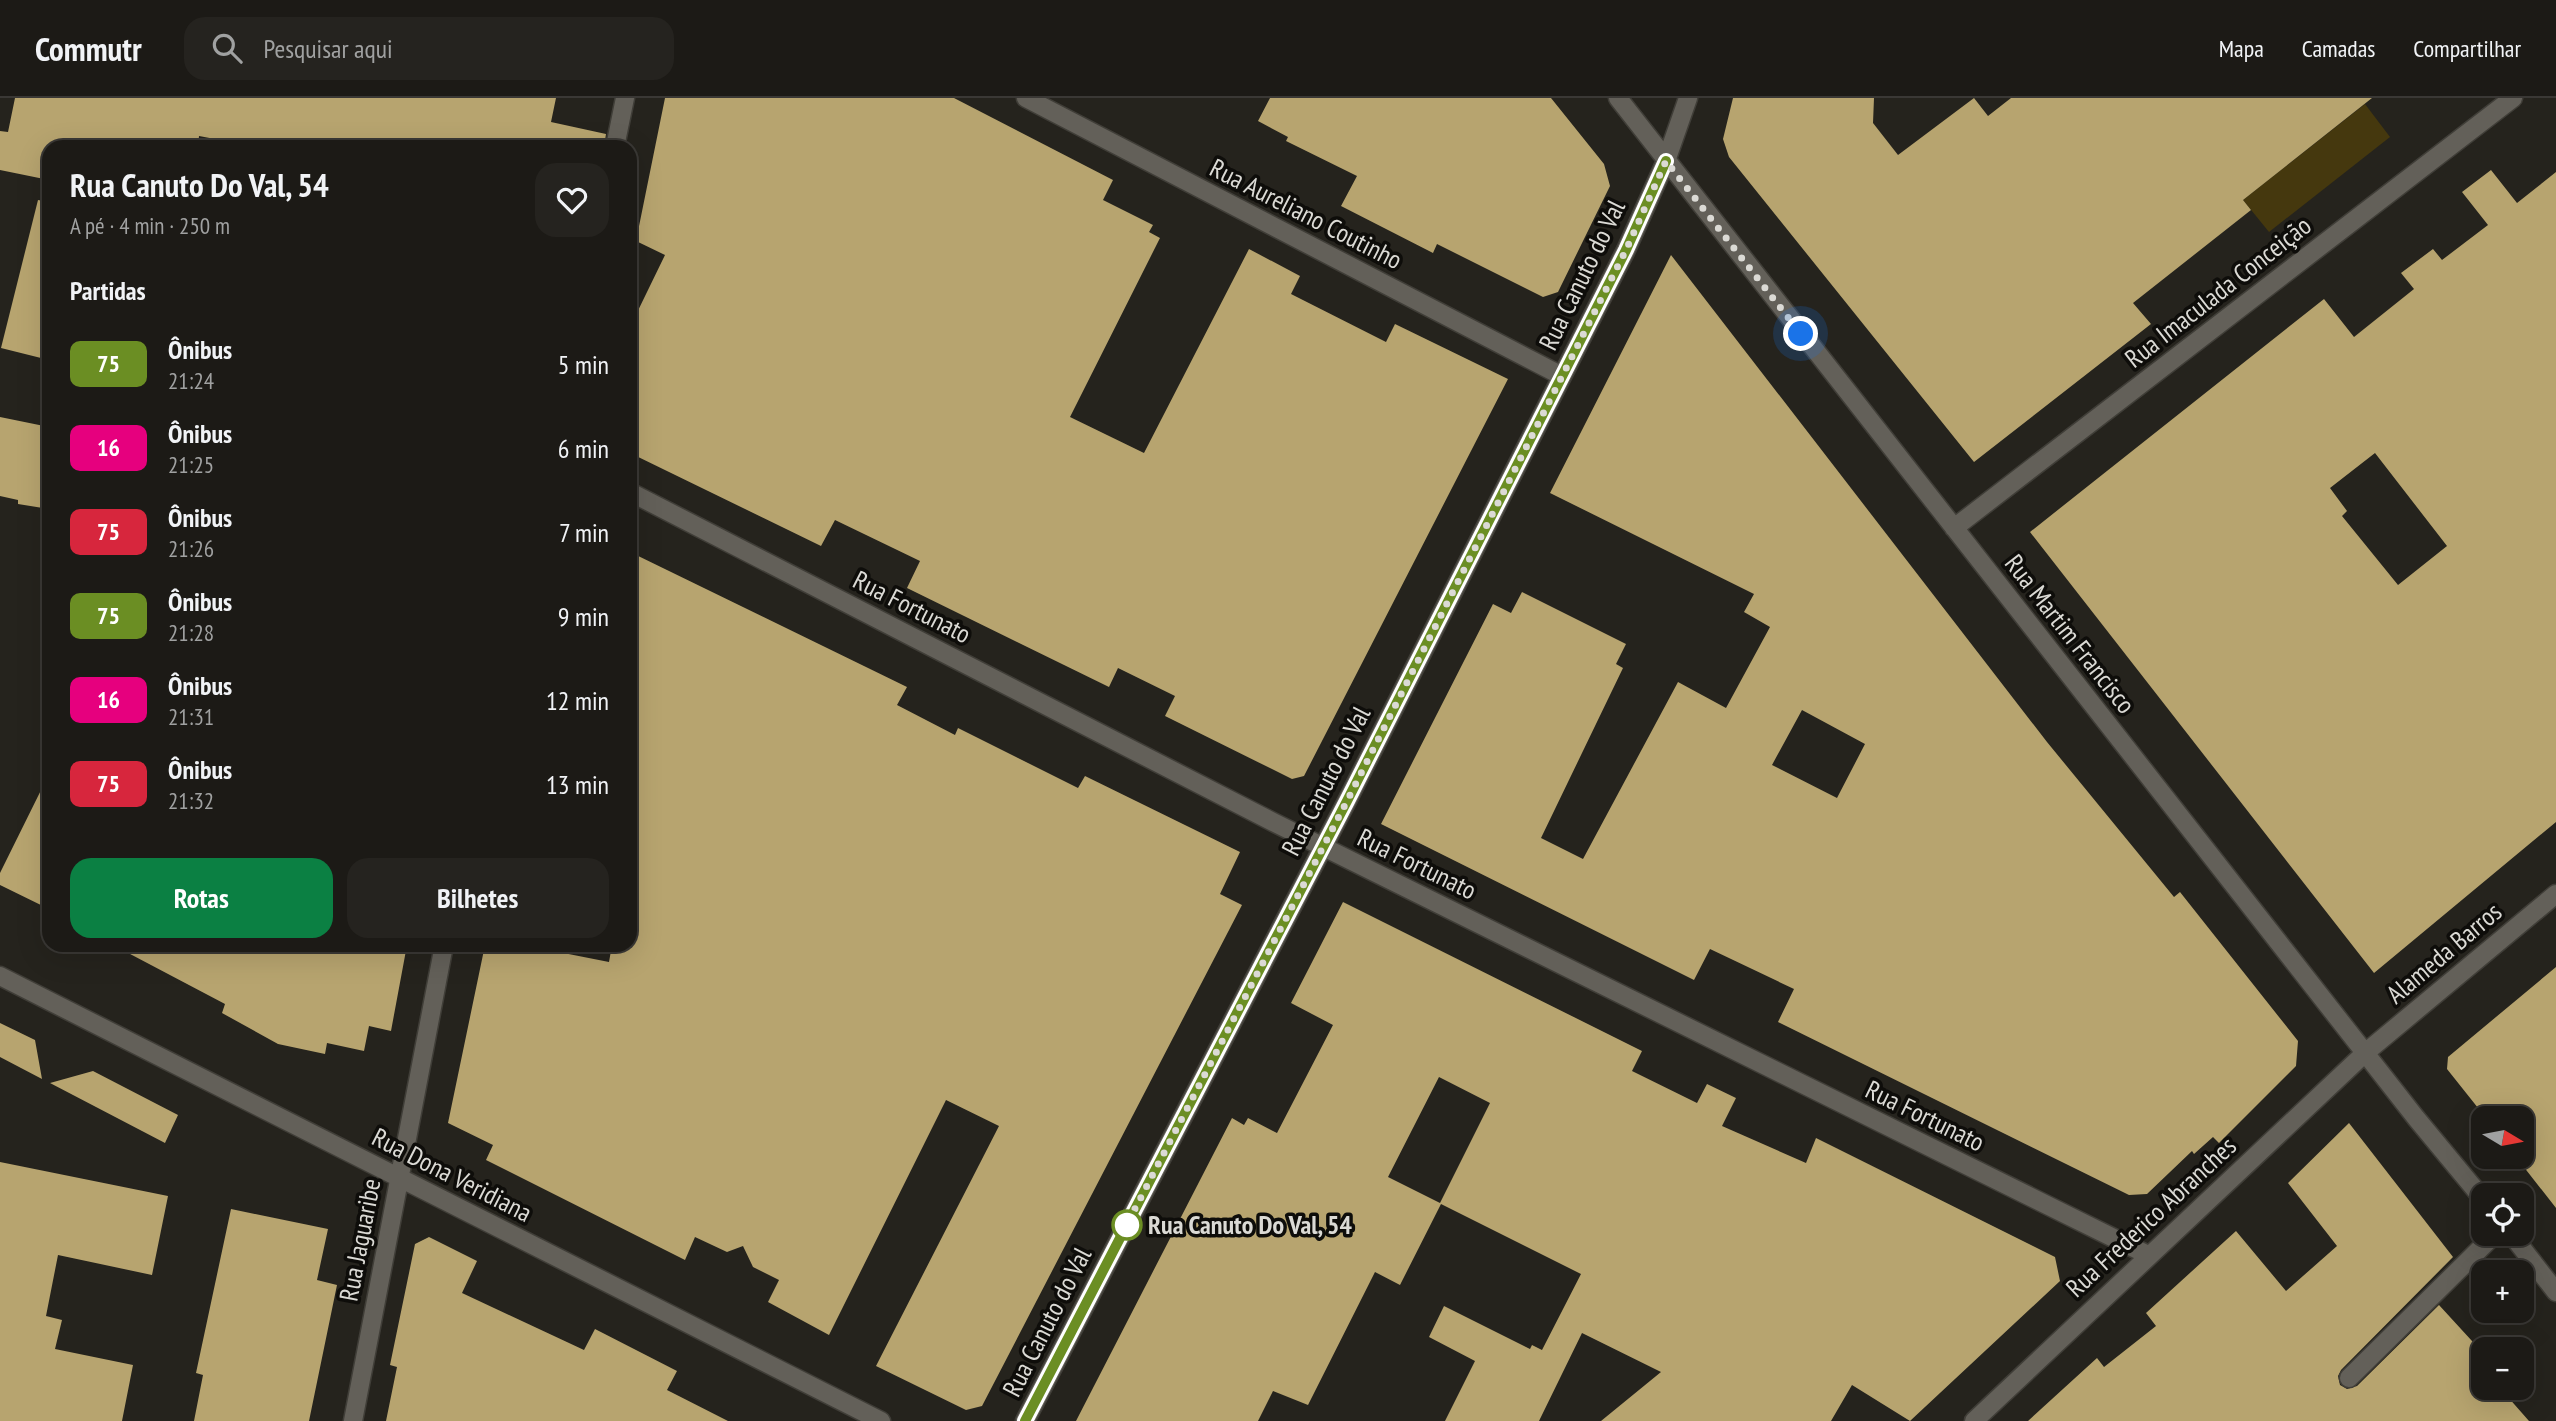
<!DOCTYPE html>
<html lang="pt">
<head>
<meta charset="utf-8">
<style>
  body { margin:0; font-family:"PT Sans Narrow",sans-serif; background:#25231f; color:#f1f3f6; height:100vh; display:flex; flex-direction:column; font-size:26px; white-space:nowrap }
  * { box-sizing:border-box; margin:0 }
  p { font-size:23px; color:#a0a1a1 }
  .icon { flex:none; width:38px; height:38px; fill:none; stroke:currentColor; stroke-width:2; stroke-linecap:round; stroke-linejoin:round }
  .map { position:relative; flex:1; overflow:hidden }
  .panel { position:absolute; left:42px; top:42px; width:595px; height:812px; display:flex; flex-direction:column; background:#1c1a16; border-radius:21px; box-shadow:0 7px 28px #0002,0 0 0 2px #3a3835 }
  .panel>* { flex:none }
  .badge { padding:0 14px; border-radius:10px; font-size:24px; line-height:46px }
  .needle { width:46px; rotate:100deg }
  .fabs { position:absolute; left:2471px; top:1008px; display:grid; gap:14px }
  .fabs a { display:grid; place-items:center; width:63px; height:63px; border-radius:14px; background:#1c1a16; box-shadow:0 7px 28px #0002,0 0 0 2px #3a3835; font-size:35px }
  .you { position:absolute; width:35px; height:35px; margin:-18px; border:5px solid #fff; border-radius:50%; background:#1a73e8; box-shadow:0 0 0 10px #1a73e833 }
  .map>.badge { position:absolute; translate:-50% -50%; box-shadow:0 0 0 4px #fff }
  h2 { padding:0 28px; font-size:26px; line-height:63px }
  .round { display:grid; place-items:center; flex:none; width:74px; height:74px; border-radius:21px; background:#25231f }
  .overview { display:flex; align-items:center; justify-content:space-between; height:119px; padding:0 28px }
  h1 { font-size:33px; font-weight:700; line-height:52px }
  .primary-button { display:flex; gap:14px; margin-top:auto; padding:14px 28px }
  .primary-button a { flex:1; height:80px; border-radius:21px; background:#0b8043; color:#fff; font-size:28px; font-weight:700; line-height:80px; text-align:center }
  .primary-button a+a { background:#25231f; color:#f1f3f6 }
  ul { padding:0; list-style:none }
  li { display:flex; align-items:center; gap:21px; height:84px; padding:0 28px }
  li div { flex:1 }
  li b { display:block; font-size:26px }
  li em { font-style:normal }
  li .badge { min-width:77px; font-weight:700; text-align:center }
  header { display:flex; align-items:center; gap:42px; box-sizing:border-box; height:98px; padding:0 35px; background:#1c1a16; border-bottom:2px solid #3a3835 }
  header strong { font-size:33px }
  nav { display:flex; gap:38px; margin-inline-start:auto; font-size:24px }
  .search { width:490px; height:63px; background:#25231f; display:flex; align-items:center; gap:18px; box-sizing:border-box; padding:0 24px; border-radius:21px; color:#a0a1a1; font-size:26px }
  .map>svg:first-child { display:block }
</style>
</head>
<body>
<header>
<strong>Commutr</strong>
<div class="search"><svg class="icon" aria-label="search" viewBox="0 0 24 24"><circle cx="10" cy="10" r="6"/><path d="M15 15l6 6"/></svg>Pesquisar aqui</div>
<nav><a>Mapa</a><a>Camadas</a><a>Compartilhar</a></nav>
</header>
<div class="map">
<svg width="2556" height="1323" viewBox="0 0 2556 1323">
  <rect width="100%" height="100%" fill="#25231d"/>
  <path fill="#45380e" d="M2365,6l25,33 -121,95 -26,-32z"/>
  <path fill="#b7a46f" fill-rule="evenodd" d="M15,0h541l-5,24 55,12 -2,13h-347l-58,-11 -1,11h-149v33l-49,-10v-39l8,1z
    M665,0h289l159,82 -10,20 50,25 -4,7 11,6 -90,179 74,36 105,-204 51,27 -9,18 95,48 9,-18 113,55 -204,397 -12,3 -127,-63 10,-20 -57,-28 -9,19 -202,-99 13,-27 -85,-41 -14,26 -191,-93v-126l35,-72 -29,-14z
    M1270,0h281l53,66 6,22 -52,106 -15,5 -106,-53 -4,9 -92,-47 16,-30 -71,-35 2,-4 -30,-16z
    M1733,0h141l-1,25 25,32 76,-57 14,18 23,-18h361l-129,102 8,10 -118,93 18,21 -177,138 -245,-305 -6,-18z
    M2491,72l26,33 39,-31v650l-182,151 -344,-441 294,-233 30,38 60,-48 -13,-16 32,-24 9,11 46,-35 -26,-33zM2375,355l72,93 -49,39 -56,-69 5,-5 -17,-23z
    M38,102l11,2v158l-48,-12z
    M1671,157l376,487 127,155 6,-5 118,149 -2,25 -77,77 -6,-6 -19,17 -2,-3 -45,43 -18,1 -351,-173 16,-33 -84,-40 -16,31 -313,-156 112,-220 18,9 11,-21 104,52 -10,20 7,4 -82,170 42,21 95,-177 48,26 44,-81 -26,-15 10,-18 -204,-101zM1802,612l63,34 -28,54 -65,-33z
    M0,319l49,10v82l-31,-5v-4l-18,-4z
    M630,454l277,135 -10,18 58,30 3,-7 120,60 7,-12 155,76 -20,42 22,11 -260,501 -16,4 -90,-44 123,-240 -53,-26 -117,235 -61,-33 11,-22 -26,-13 -10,-21 -16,6 -32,-15 -10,23 -199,-100 7,-15 -45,-22 37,-178h38l86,17 3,-17h18z
    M49,676v135l-49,-24v-12z
    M1343,804l299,149 -10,20 65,32 10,-19 29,14 -14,28 84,37 10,-25 239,119 5,24 -150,140 -58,-36 -21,36h-230l60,-49 -79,-39 -43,88h-94l30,-60 -46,-24 15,-31 86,43 2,-4 10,5 39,-76 -140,-70 -41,81 -25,-13 -67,133 -35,-14 -15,30h-182l156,-303 12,7 4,-7 29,15 56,-108 -42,-22zM1439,979l51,26 -50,100 -52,-26z
    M113,847h294l-16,86 -22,-5 -5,25 -37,-8 -2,11 -47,-10 -56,-31 3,-9z
    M2556,869v241l-40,-51h6v-39h-36l-39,-49 1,-12z
    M0,925l35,17 7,39 -42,-22z
    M93,973l85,44 -13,28 -115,-60z
    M2349,1025l104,134 -112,113 -3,6 2,9 7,4 10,-3 82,-81 44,48v35h17l29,33h-501l69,-63 7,9 52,-41 -10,-13 90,-82 50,60 51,-45 -49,-63z
    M0,1064l168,34 -16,79 -94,-20 -12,61 16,4 -7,29 78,16 -11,56h-122z
    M231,1111l97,20 -11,51 20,5 -28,136h-115l9,-46 -7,-2z
    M429,1139l48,24 -15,32 122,57 11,-21 82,42 -10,19 61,31h-342l11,-54 -7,-2 25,-121z"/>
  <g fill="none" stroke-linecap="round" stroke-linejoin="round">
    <g stroke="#403e38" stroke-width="21">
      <path id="minor" d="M1026,0l536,278
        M1618,0l798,1020 67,81
        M615,49l10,-49
        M630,394l643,330 875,433
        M1954,430l559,-430
        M0,878l881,445
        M2511,1136l45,58
        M2349,1280l146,-144
        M353,1323l91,-476
        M1025,1323l322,-620 279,-551 40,-89 22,-63
        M1974,1323l391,-368 191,-159"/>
    </g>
    <use href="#minor" stroke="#636059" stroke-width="18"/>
  </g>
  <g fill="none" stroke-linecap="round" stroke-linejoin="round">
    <g stroke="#fff" stroke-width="16">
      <path id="line" d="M1025,1323l322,-620 279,-551 40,-89"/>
    </g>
    <use href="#line" stroke="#6b8e23" stroke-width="10"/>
    <path stroke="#dbdad5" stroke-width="7" stroke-dasharray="0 12.6" d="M1127,1127l-2,3 222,-427 279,-551 40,-89 135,173"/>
  </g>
  <circle fill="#fff" stroke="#6b8e23" stroke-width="3.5" cx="1127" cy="1127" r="14"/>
  <g text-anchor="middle" stroke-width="7" stroke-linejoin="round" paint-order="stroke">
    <g font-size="26" fill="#dbdad5" stroke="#0e0d0a">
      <text transform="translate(1306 116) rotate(27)" y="9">Rua Aureliano Coutinho</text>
      <text transform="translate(1582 177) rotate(-64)" y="9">Rua Canuto do Val</text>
      <text transform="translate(2218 194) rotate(-38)" y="9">Rua Imaculada Conceição</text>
      <text transform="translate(912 509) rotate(27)" y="9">Rua Fortunato</text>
      <text transform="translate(2070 536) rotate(52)" y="9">Rua Martim Francisco</text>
      <text transform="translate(1326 683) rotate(-63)" y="9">Rua Canuto do Val</text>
      <text transform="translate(1417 766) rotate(26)" y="9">Rua Fortunato</text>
      <text transform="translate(2444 855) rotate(-40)" y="9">Alameda Barros</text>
      <text transform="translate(1925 1018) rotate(26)" y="9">Rua Fortunato</text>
      <text transform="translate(452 1077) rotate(27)" y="9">Rua Dona Veridiana</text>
      <text transform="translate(2151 1119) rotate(-43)" y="9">Rua Frederico Abranches</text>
      <text transform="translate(360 1142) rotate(-79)" y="9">Rua Jaguaribe</text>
      <text transform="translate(1047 1224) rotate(-63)" y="9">Rua Canuto do Val</text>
    </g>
    <g font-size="26" font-weight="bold" fill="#dbdad5" stroke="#0e0d0a" text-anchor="start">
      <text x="1148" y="1136">Rua Canuto Do Val, 54</text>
    </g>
  </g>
</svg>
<div class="fabs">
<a><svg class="needle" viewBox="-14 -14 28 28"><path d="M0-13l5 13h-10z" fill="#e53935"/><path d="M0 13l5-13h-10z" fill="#a0a1a1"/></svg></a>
<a><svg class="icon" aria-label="locate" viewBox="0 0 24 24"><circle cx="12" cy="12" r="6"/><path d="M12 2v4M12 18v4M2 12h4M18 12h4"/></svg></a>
<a>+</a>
<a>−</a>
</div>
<div class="you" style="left:1801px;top:236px"></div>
<section class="panel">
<div class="overview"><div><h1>Rua Canuto Do Val, 54</h1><p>A pé · 4 min · 250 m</p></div><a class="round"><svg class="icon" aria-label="heart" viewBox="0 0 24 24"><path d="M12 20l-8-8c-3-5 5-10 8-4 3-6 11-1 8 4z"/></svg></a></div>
<h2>Partidas</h2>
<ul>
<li><span class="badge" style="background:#6b8e23;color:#fff">75</span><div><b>Ônibus</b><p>21:24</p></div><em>5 min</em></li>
<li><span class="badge" style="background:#e6007e;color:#fff">16</span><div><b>Ônibus</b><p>21:25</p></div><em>6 min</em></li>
<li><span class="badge" style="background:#d7263d;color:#fff">75</span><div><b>Ônibus</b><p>21:26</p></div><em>7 min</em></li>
<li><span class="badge" style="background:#6b8e23;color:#fff">75</span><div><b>Ônibus</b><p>21:28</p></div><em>9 min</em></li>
<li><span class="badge" style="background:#e6007e;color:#fff">16</span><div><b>Ônibus</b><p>21:31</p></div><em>12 min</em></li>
<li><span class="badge" style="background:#d7263d;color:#fff">75</span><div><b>Ônibus</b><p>21:32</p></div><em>13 min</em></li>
</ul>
<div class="primary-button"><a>Rotas</a><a>Bilhetes</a></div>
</section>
</div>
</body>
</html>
